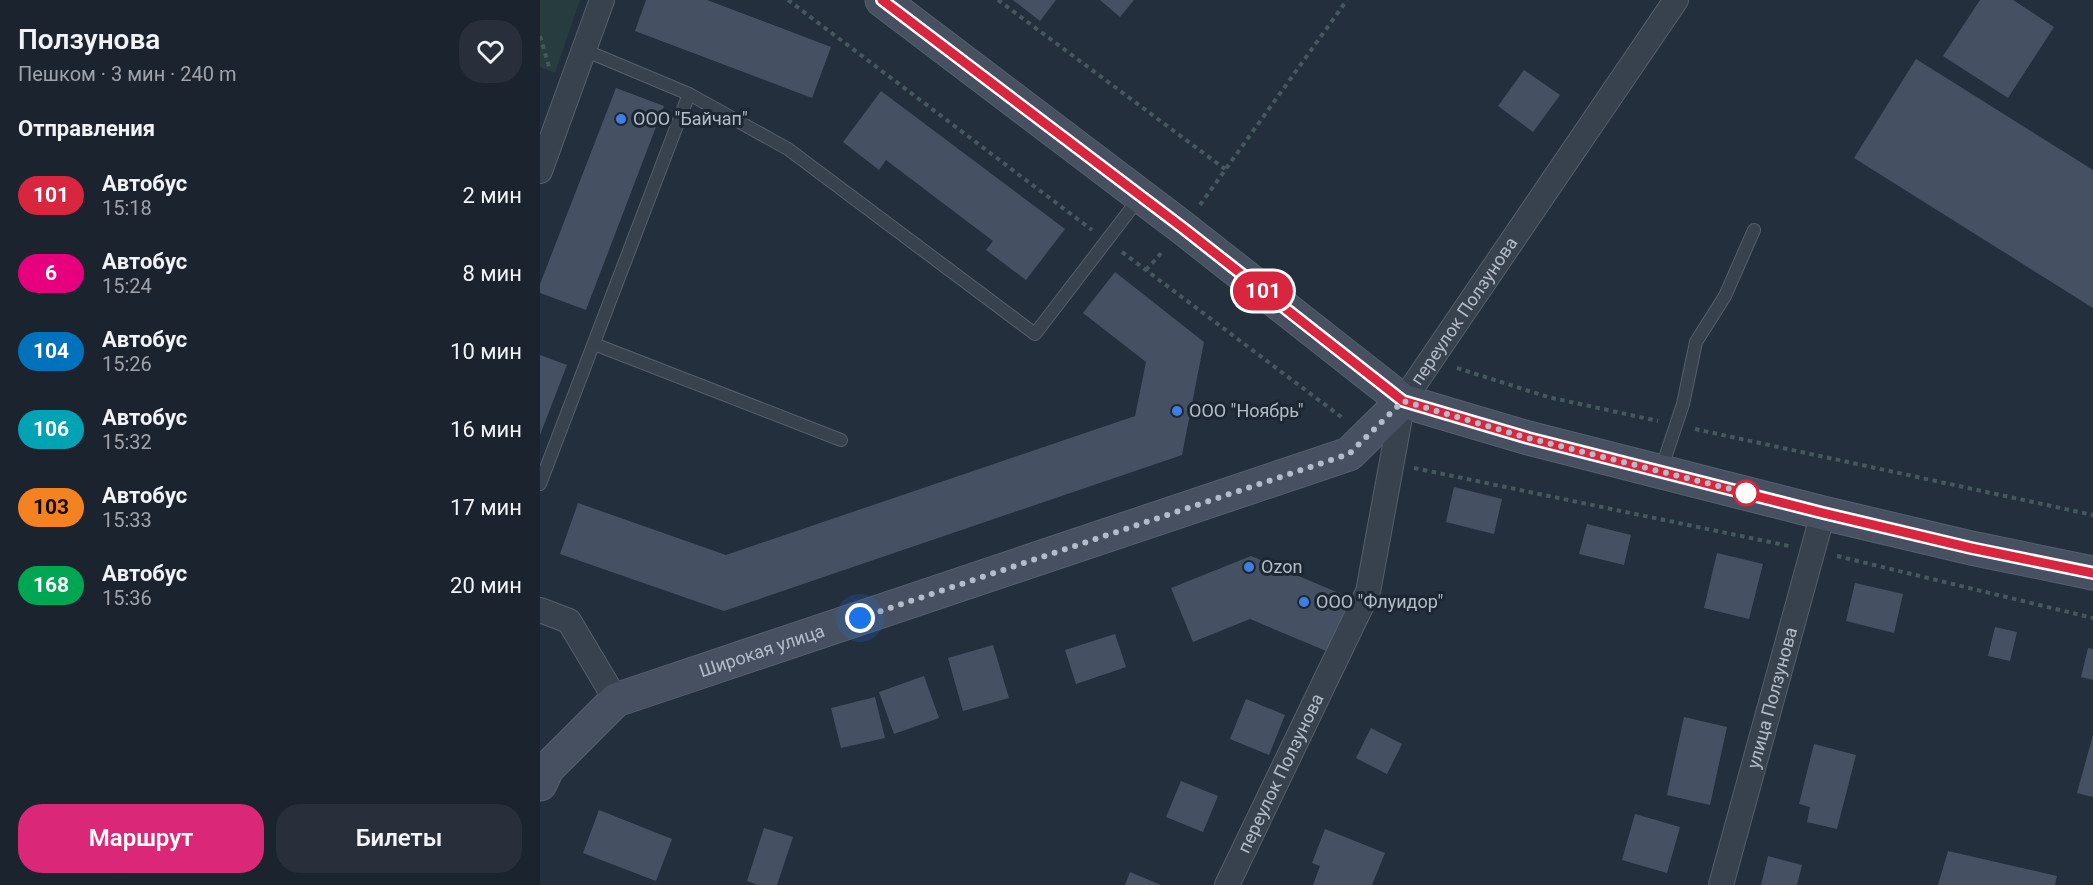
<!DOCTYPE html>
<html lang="ru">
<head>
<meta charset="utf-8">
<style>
  body { margin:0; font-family:Roboto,sans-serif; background:#282f3a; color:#f1f3f6; height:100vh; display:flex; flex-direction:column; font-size:22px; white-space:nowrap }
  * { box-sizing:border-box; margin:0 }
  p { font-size:20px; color:#a0a4aa }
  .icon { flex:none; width:33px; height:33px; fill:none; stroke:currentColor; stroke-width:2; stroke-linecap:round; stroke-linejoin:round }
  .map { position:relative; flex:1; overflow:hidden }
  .side { display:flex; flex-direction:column; background:#1b232e; width:540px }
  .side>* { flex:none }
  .badge { padding:0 12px; border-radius:20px; font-size:21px; line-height:39px }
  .you { position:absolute; width:30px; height:30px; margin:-15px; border:4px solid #fff; border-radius:50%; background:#1a73e8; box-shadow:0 0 0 9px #1a73e833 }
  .map>.badge { position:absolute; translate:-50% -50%; box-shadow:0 0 0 3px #fff }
  h2 { padding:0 18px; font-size:22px; line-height:54px }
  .round { display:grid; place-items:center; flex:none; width:63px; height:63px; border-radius:24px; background:#282f3a }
  .summary { display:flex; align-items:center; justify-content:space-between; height:102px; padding:0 18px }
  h1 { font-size:28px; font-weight:600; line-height:45px }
  .cta { display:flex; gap:12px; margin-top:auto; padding:12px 18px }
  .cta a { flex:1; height:69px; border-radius:24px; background:#db2777; color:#fff; font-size:24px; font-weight:600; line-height:69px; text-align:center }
  .cta a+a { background:#282f3a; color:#f1f3f6 }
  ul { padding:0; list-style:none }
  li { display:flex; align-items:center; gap:18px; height:78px; padding:0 18px }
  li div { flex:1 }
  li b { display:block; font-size:22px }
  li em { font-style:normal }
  li .badge { min-width:66px; font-weight:700; text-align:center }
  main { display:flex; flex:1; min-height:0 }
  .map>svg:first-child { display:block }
</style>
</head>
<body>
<main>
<section class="side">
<div class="summary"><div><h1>Ползунова</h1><p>Пешком · 3 мин · 240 m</p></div><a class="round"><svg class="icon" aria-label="heart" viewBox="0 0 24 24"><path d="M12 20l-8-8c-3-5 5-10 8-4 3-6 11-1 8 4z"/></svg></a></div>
<h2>Отправления</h2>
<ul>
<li><span class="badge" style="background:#d7263d;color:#fff">101</span><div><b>Автобус</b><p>15:18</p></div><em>2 мин</em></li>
<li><span class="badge" style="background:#e6007e;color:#fff">6</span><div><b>Автобус</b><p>15:24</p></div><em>8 мин</em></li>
<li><span class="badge" style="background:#0072bc;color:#fff">104</span><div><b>Автобус</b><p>15:26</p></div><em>10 мин</em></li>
<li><span class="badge" style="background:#00a3b4;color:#fff">106</span><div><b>Автобус</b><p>15:32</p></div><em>16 мин</em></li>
<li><span class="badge" style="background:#f58220;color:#111">103</span><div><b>Автобус</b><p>15:33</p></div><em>17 мин</em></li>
<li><span class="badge" style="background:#00a651;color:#fff">168</span><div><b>Автобус</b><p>15:36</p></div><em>20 мин</em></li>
</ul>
<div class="cta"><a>Маршрут</a><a>Билеты</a></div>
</section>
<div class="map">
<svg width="1553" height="885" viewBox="0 0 1553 885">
  <rect width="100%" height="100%" fill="#242f3e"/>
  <path fill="#263c3f" d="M0,0h40l-25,73 -15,-6z"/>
  <path fill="#455162" d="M106,0h61l124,47 -19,51 -177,-67z
    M473,0h43l-16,21z
    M560,0h34l-14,17z
    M1440,0h33l41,27 -46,71 -65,-42z
    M1376,59l177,111v138l-239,-150z
    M984,70l36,25 -27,37 -35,-26z
    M76,88l48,18 -78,204 -46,-17v-9z
    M341,91l184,138 -39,51 -40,-30 7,-9 -107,-81 -7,10 -36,-28z
    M575,272l89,70 -22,113 -458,156 -164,-57 18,-51 148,52 409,-139 11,-54 -63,-49z
    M0,355l27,10 -27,70z
    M914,487l48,12 -8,35 -48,-12z
    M1047,524l44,11 -7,30 -45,-11z
    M1177,553l46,11 -14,55 -45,-11z
    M711,556l102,43 -22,54 -81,-34 -57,23 -22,-54z
    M1315,583l48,11 -9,39 -48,-12z
    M1455,627l22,5 -7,29 -22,-5z
    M575,634l11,33 -50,17 -11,-34z
    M453,645l16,53 -46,13 -15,-53z
    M1548,648l5,1v31l-12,-3z
    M384,676l15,42 -45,16 -15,-42z
    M335,697l10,41 -44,10 -10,-40z
    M706,699l39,16 -16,40 -39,-16z
    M1144,717l43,10 -17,78 -43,-10z
    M831,728l31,16 -15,30 -31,-16z
    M1553,735v62l-16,-4z
    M1274,744l42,11 -19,74 -30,-7 3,-15 -11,-3z
    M641,781l37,15 -15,36 -37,-15z
    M59,810l73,29 -16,42 -73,-28z
    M1095,814l45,13 -13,46 -45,-13z
    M224,828l29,9 -16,48h-19l-11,-4z
    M785,829l60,24 -13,32h-59l7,-19 -8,-3z
    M1408,851l109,25 -2,9h-117z
    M1228,856l34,9 -5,20h-36z
    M590,872l31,13h-36z"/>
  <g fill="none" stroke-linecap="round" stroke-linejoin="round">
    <g stroke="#565f6c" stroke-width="14">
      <path id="lane" d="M149,94l99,55 247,185 105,-137
        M54,344l247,96
        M1121,470l22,-66 13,-62 29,-46 29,-66
        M0,484l149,-390 -105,-44"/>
    </g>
    <g stroke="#565f6c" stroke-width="26">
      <g id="street">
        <path d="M0,171l62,-171"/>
        <path d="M0,610l29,11 47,79"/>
        <path id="s1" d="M687,885l141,-293 35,-191 273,-401"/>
        <path id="s2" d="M1181,885l102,-372"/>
      </g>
    </g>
    <g stroke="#565f6c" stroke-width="35">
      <g id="secondary">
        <path d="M342,0l301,228 220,173 125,37 295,75 148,35 122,25"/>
        <path id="s3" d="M0,784l7,-15 69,-69 733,-246 54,-53"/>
      </g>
    </g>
    <path stroke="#44595c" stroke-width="4" stroke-dasharray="4.5 4.5" stroke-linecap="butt" d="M248,0l304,230
      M458,0l227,169
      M0,36l10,34
      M660,205l147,-205
      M582,252l222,167
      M606,270l18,-20
      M917,368l91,29 110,24
      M1155,429l398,86
      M874,468l375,78
      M1297,556l256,62"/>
    <use href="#lane" stroke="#38414e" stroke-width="12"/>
    <use href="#street" stroke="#38414e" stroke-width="24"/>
    <use href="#secondary" stroke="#465061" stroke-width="33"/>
  </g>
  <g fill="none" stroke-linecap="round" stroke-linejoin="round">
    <g stroke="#fff" stroke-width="14">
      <path id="line" d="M342,0l301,228 220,173 125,37 295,75 148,35 122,25"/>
    </g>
    <use href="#line" stroke="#d7263d" stroke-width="9"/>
    <path stroke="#b4bcc9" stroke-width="6" stroke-dasharray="0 10.8" d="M320,618l489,-164 54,-53 125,37 226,57 -8,-2"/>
  </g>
  <g fill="#3f7fe0" stroke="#1d2633" stroke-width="2">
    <circle cx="81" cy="119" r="6"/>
    <circle cx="637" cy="411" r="6"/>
    <circle cx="709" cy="567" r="6"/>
    <circle cx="764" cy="602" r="6"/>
  </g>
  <circle fill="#fff" stroke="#d7263d" stroke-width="3" cx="1206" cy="493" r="12"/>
  <g text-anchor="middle" stroke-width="6" stroke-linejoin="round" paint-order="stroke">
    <g font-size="18" fill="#b4bcc9" stroke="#1d2633" text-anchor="start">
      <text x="93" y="125">ООО "Байчап"</text>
      <text x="649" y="417">ООО "Ноябрь"</text>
      <text x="721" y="573">Ozon</text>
      <text x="776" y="608">ООО "Флуидор"</text>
    </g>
    <g font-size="18" fill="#b4bcc9" stroke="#1d2633">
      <text dy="6" stroke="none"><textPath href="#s1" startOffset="628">переулок Ползунова</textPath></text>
      <text dy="6" stroke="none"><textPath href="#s3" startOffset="268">Широкая улица</textPath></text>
      <text dy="6" stroke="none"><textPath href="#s2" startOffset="194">улица Ползунова</textPath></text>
      <text dy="6" stroke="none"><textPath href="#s1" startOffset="124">переулок Ползунова</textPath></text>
    </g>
  </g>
</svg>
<div class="you" style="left:320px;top:618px"></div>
<b class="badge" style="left:723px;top:291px;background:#d7263d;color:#fff">101</b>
</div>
</main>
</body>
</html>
